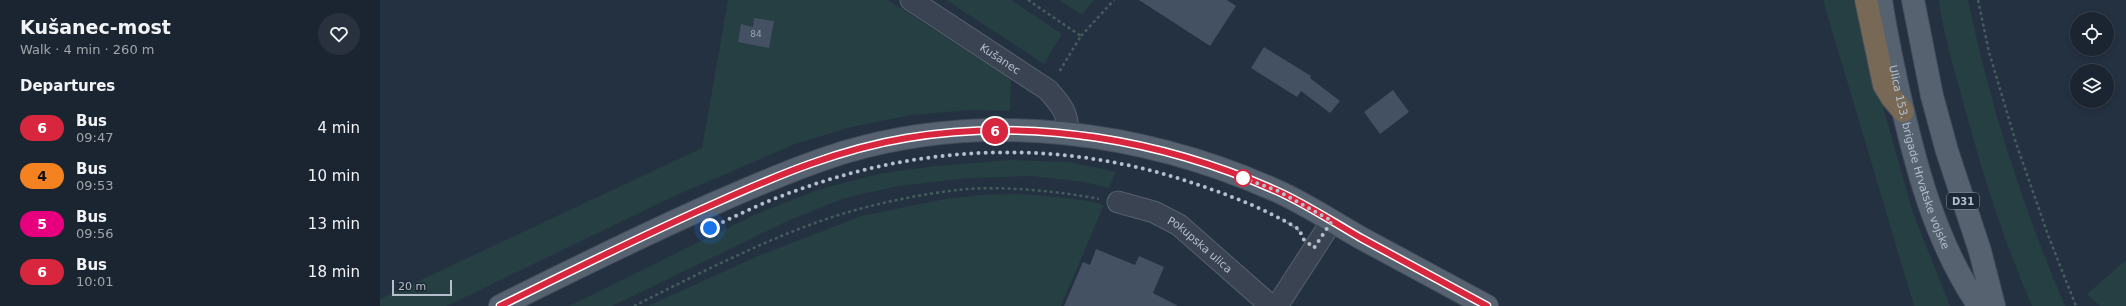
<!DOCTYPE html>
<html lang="en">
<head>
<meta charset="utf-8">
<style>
  body { margin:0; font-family:"DejaVu Sans",sans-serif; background:#28313d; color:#f1f3f6; height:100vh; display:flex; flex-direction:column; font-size:15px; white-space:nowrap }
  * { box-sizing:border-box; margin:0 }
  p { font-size:13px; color:#a0a5ab }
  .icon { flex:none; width:22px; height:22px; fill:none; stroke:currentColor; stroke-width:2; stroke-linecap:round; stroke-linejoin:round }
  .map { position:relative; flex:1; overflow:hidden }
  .details { display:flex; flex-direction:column; background:#1b2531; width:380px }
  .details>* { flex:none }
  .badge { padding:0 8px; border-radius:13px; font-size:14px; line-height:26px }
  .fabs { position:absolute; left:1690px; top:12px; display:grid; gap:8px }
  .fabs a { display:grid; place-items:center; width:44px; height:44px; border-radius:50%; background:#1b2531; box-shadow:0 2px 6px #0003,0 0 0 1px #39424d; font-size:20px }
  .scale { position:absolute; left:12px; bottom:10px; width:60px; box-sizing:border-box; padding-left:4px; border:2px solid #b5becb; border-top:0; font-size:11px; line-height:14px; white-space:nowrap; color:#b5becb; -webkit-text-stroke:3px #1d2836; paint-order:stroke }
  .you { position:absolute; width:20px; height:20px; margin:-10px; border:3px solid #fff; border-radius:50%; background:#1a73e8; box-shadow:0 0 0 6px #1a73e833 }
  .map>.badge { position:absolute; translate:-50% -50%; box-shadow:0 0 0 2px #fff }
  h2 { padding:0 20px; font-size:15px; line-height:36px }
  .round { display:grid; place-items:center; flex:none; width:42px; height:42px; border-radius:21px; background:#28313d }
  .summary { display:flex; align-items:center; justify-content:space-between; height:68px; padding:0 20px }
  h1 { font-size:19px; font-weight:800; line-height:30px }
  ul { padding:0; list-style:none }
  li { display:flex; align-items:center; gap:12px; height:48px; padding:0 20px }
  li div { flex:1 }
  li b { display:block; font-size:15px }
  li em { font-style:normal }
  li .badge { min-width:44px; font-weight:700; text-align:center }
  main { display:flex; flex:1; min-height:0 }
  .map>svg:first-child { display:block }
</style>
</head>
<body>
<main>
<section class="details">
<div class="summary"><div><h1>Kušanec-most</h1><p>Walk · 4 min · 260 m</p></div><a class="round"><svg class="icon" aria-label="heart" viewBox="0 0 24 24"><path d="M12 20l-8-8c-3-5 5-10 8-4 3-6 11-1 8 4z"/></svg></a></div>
<h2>Departures</h2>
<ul>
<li><span class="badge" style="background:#d7263d;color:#fff">6</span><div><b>Bus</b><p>09:47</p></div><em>4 min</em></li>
<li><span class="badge" style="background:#f58220;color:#111">4</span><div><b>Bus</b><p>09:53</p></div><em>10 min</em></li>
<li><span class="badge" style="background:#e6007e;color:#fff">5</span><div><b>Bus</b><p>09:56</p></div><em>13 min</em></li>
<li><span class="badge" style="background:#d7263d;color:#fff">6</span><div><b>Bus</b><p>10:01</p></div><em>18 min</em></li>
</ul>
</section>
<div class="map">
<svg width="1746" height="306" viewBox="0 0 1746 306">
  <rect width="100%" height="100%" fill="#243141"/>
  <path fill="#263f42" d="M348,0h160l123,79 -1,32 -40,-1 -59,5 -60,12 -56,17 -125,54 -223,108h-67v-7l322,-151z
    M566,0h65l51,34 -18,30z
    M679,0h35l-12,15z
    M1443,0h30l60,213 37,93h-36z
    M1559,0h29c22,105 55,208 97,306h-33c-29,-67 -51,-137 -70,-208 -9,-32 -19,-65 -23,-98z
    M629,160l60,2 47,10 -7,16 -25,-6 -53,-6 -62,2 -71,8 -53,12 -55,22 -178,86h-43l185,-91 66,-26 63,-16 53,-7z
    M635,194c30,2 60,3 89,11l-43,101h-413l110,-50 103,-40 84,-17 36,-4z
    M1746,260v46h-26l-13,-12z"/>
  <path fill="#435163" d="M759,0h88l9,6 -26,40z
    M374,18l20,3 -5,27 -31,-6 3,-18 12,3z
    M884,47l47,29 -1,2 30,23 -10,12 -29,-22 -4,6 -46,-29z
    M1013,90l16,22 -29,22 -16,-22z
    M716,249l39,16 4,-9 25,11 -11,26 25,13h-114l19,-44 7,3z"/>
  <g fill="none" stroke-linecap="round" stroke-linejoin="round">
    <g stroke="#56616e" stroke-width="23">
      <g id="minor">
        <path id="s1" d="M531,0l137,90c13,15 20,22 20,43"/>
        <path id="s2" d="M738,202l36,10 25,13 92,81"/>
        <path d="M897,306l55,-85"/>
      </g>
    </g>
    <g stroke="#424c5a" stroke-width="24">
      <g id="major">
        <path id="s3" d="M1501,0c4,28 10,56 16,84 17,76 37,157 82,222"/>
        <path d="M1533,0l19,96 15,55 33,100 14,55"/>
        <path d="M120,306c68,-34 137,-68 206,-99 46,-20 91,-40 139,-55 142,-42 298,-21 432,39 29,13 56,31 84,47 42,23 84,45 126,68"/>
      </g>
    </g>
    <g stroke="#434e5b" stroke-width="24">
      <path id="highway" d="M1486,0l18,85 8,13 11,13"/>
    </g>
    <path stroke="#455c5f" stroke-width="2.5" stroke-dasharray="3 3" stroke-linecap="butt" d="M648,0l53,36 -22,36
      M1598,0l11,52 27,91 32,92 28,71
      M701,36l33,-36
      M902,219l19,13
      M254,306c56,-28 114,-58 173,-80 47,-18 100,-30 150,-36 39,-5 102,1 142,9"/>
    <use href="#minor" stroke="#394351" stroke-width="21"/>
    <use href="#major" stroke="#576271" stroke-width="22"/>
    <use href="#highway" stroke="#776955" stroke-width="22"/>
  </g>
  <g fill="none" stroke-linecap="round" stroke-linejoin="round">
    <g stroke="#fff" stroke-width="9">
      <path id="line" d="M120,306c71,-35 143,-71 216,-103 62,-28 124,-54 191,-65 125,-21 256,2 370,53 29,13 56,31 84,47 42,23 84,45 126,68"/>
    </g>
    <use href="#line" stroke="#d7263d" stroke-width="6"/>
    <path stroke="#b5becb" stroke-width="4" stroke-dasharray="0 7.2" d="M330,228c28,-13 56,-27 85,-37 128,-47 262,-52 392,-10 39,13 78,27 113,49l2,8 12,10 18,-27 -54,-30 -35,-13"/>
  </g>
  <circle fill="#fff" stroke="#d7263d" stroke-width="2" cx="863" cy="178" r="8"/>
  <g text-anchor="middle" stroke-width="4" stroke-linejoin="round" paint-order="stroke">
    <g font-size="9" fill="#98a3b1">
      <text x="376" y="37">84</text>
    </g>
    <rect fill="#1d2836" stroke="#87919e" stroke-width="1" x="1567" y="193" width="32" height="16" rx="3"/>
    <g font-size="10" font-weight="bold" fill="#b5becb">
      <text x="1583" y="205">D31</text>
    </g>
    <g font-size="11" fill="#b5becb" stroke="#1d2836">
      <text dy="4" stroke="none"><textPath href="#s1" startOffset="107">Kušanec</textPath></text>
      <text dy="4" stroke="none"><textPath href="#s3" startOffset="162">Ulica 153. brigade Hrvatske vojske</textPath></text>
      <text dy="4" stroke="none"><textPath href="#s2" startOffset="94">Pokupska ulica</textPath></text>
    </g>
  </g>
</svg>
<div class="fabs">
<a><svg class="icon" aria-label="locate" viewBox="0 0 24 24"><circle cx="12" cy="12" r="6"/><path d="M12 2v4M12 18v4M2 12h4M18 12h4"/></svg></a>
<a><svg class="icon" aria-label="layers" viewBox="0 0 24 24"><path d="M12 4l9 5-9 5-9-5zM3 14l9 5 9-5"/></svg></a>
</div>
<div class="scale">20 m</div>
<div class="you" style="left:330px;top:228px"></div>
<b class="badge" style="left:615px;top:131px;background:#d7263d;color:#fff">6</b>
</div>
</main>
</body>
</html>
